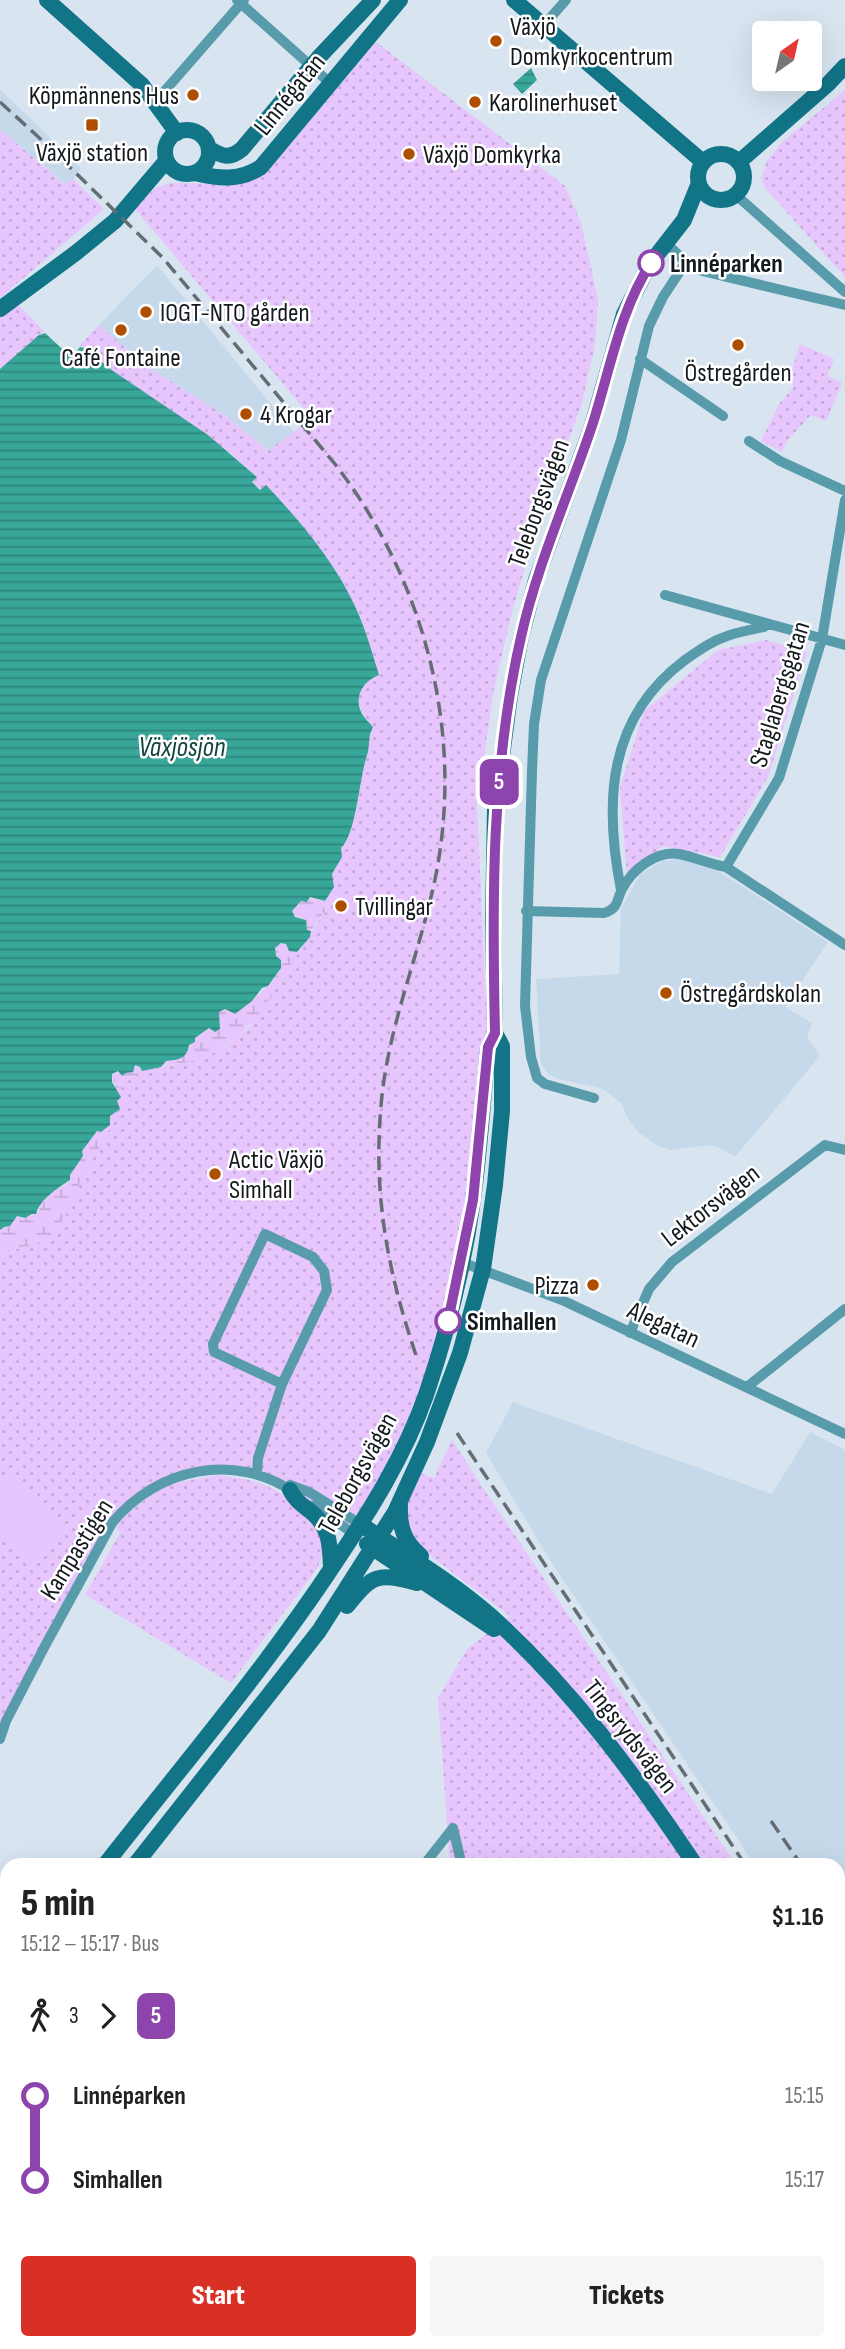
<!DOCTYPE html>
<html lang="en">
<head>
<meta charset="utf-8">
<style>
  body { margin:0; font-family:"Sofia Sans Condensed",sans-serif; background:#f6f6f6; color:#222; height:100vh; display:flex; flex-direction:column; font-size:26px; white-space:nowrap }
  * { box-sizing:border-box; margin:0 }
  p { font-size:23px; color:#767676 }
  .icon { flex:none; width:38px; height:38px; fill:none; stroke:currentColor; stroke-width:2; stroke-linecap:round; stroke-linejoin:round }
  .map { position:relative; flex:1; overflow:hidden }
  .sheet { position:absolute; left:0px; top:1858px; width:845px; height:492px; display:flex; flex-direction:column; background:#fff; border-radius:21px 21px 0 0; box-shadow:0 7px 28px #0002 }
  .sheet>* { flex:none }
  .badge { padding:0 14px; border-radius:10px; font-size:24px; line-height:46px }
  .needle { width:46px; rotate:34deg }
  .tools { position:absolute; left:752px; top:21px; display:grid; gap:14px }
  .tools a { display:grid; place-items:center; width:70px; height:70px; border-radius:7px; background:#fff; box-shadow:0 7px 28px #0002; font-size:35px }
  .map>.badge { position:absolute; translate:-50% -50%; box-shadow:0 0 0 4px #fff }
  .legs { display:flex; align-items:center; gap:10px; height:77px; padding:0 21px; font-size:23px }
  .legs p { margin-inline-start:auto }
  .overview { display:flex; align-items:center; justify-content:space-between; height:119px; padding:0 21px }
  h1 { font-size:38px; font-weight:800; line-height:52px }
  .action { display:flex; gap:14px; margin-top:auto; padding:14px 21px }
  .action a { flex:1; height:80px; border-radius:7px; background:#d93025; color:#fff; font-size:28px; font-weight:800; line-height:80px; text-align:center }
  .action a+a { background:#f6f6f6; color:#222 }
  ul { padding:0 21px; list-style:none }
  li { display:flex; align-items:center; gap:24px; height:84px; font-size:26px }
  li i { display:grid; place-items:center; width:10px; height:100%; margin:0 9px; background:currentColor }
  li i::after { content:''; width:18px; height:18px; margin:-9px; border:5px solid; border-radius:50%; background:#fff }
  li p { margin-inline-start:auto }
  li:first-child i { background:linear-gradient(#0000 50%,currentColor 0) }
  li:last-child i { background:linear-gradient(currentColor 50%,#0000 0) }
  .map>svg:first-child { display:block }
</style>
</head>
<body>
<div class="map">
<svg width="845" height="2349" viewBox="0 0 845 2349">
  <defs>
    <pattern id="grass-dots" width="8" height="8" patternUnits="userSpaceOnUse" patternTransform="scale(1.75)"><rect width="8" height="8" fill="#e7c5fd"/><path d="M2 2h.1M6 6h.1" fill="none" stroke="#c5a9d8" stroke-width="1.8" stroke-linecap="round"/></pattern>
    <pattern id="wetland-marsh" width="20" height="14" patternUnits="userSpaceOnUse" patternTransform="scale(1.75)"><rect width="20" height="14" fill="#e7c5fd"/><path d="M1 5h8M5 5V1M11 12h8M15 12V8" fill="none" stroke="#c5a9d8"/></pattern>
    <pattern id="water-rules" width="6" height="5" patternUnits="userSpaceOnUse" patternTransform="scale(1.75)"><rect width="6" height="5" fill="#38a699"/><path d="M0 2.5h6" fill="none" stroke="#2e867c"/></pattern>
  </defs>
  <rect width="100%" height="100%" fill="#d8e5f1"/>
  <path fill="#c6d9eb" d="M0,89l81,79 -8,11 -8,5 -65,-55z
    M157,265l137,167 -25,19 -43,-35 -80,-50 -47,-41z
    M683,858l37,14 108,70 -43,65 27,16 -5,14 13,19 -85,101 -17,-10 -9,-2 -38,5 -13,-4 -20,-14 -10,-13 -6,-15 -15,-12 -7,-4 -42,-9 -10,-5 -7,-10 -5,-85 83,-5 2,-65 20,-36 22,-12z
    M513,1402l259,92 38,-62 35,18v548l-7,-10v-122l-83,-1 -204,-303 -65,-109z"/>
  <path fill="url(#grass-dots)" d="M376,42l189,144 16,37 17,76 -3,45 -13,59 -51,144 -18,61 -19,81 -17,116 11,242 -15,153 -48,197 -71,137 -64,-44 -49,-18 -59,4 -57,32 -125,221v-475l48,-14 17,-23 51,-134 14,-4 11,-8 56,-11 29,-13 23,-19 85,-130 -2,-24 10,-17 -1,-9c16,-14 18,-72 27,-96l-2,-4 7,-22c-19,-17 -21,-41 6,-51 -8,-26 -15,-53 -28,-77 -21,-42 -53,-79 -85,-112l-5,4 -9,-8 5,-5 -29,-26 -115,-80 -33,-26 19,-20 47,41 80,50 42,35 44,-33 -177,-209 20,-21 15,-5 60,1 44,-21z
    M845,90v187l-80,-89 -4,-9 6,-18 14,-18z
    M0,129l64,55 9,-5 31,30 -104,89z
    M16,302l28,29 -44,38v-58z
    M800,344l34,15 -7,17 15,7 -16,38 -15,-6 -24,26 -5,11 -21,-11 18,-37 14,-16 -2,-16z
    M766,640l41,12 -39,125 -48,80 -57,-11 -36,32 -7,-90 24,-77 74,-61z
    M452,1440l29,45 255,380h-286l-12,-167 29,-49 43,-33 -91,-69 -15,-18 3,-30 13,-26 14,5z
    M218,1475c18,3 36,4 53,13 17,8 53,38 52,58 0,7 -3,15 -5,21l-87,116 -146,-88 35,-62 -4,-6 13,-15 36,-27z
    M838,2016l7,10v323h-845v-22l7,-8v24h831z"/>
  <path fill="url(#wetland-marsh)" d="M334,880v18l-23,33 -4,-1 -1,-10 -14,-6v-3l9,-10h6l1,-3 17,3 9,-14z
    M281,943l5,1 10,8 4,-2c-29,45 -48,90 -101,109 -12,4 -26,5 -38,7l5,-5 16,-4 13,-19 14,-10 4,2 7,-1 -2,-17 6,-3 10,5c13,-9 38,-29 45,-43 2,-3 2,-7 2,-11l-4,-1 -3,-10z
    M133,1065l7,2 1,4 -11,8 -13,4 8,19 -44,78 -16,37 -17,23 -48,14v-24l17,-14 7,3 15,-8 1,-6 13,-15 11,-4 6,-5v-6l13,-19 -2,-5 16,-20 4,1 9,-7v-9l9,-7 -2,-8 4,-4 -10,-21 7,-5 4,5 4,-3 7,-1z"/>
  <path fill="#e7c5fd" d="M12,1476l56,53 -34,35 -34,-32v-44z"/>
  <path fill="url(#water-rules)" d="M531,68l6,12 -15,14 -9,-10z
    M45,333l26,24 9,-10 4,1 29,23 95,64 49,42 -5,5 8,8 6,-5c32,34 64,71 85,113 13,25 20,51 28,77 -16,6 -26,22 -17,39 3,5 8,9 11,13l-3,7 -2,18c-9,24 -11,81 -27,96l1,9 -10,17 2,13 -9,14 -15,-4 -3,5 -6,-1 -9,10 3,6 11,3 1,10 4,1 -1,6 -13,15 -8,-1 -3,-7 -5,-1 -6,5 1,8 5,4v8l-13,18 -6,2 -10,13 -17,13 -10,-5 -6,3 1,17 -5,3 -6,-4 -14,10v4l-6,3c-2,14 -11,15 -23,16l-5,6 -19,4 -2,-4 -5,-2 -2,7 -7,1 -4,3 -4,-5 -6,3v8l9,15 -4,4 3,8 -10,7v9l-9,7 -4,-1 -15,20 1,5 -13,19v5c-12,8 -30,19 -34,34h-4l-7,4 -8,-2 -7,10 -6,1 -4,3v-861l39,-34z"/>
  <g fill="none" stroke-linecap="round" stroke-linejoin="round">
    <path stroke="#589bab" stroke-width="10" d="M237,0l93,83
      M543,26l23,-26
      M156,101l88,-101
      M736,195l109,97
      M666,243l20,19 16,9 143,34
      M640,359l83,57
      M749,441l31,20 65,30
      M665,595l180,50
      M726,867l119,78
      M621,890c-17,-87 -14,-172 64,-230 12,-8 23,-17 37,-22 13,-6 28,-8 42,-11l1,-4
      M526,911l78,2c15,-5 12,-12 18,-24 10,-19 34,-39 57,-35 16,3 30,10 47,13l53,-89 43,-139 23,-139
      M594,1098l-49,-14 -8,-6 -6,-21 -6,-51 7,-235 2,-47 7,-44 80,-240 28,-114 14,-29 23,-35
      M461,1262l101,38 283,134
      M630,1333l19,-44 23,-27 153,-117 20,5
      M747,1387l98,-78
      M257,1474l1,-16 24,-74 -68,-32 -1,-8 52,-110 48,23 11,14 3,19 -45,94
      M290,1485l19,7 51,32
      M314,1506l40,28
      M0,1739l6,-18 40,-77 66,-121c45,-55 123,-72 183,-30
      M453,1828l9,38
      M423,1866l30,-38
      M0,2315l7,-8
      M772,2343l5,6
      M599,2349l2,-6"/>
    <path stroke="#117487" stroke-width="16" d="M47,0l95,85 35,48
      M514,0l189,162
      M165 152a22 22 0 1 1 44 0a22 22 0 1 1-44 0Z
      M210,149c13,8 20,10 32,0l78,-93 53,-56
      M698 177a23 23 0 1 1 46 0a23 23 0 1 1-46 0Z
      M739,162l89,-78 17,-18
      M195,173c24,6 45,8 66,-6l139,-167
      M0,309l77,-57 38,-31 51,-60
      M290,1490c5,10 11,14 20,21 20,15 20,34 21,57
      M400,1505c-1,22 4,37 21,51
      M360,1524c44,29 91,57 131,92 81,73 144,159 205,250
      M367,1544l127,85
      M347,1606c25,-31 30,-34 70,-23
      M104,1866c78,-100 161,-197 231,-303 35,-52 70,-108 91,-168 21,-62 38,-129 47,-195 7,-51 10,-102 15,-153l7,-14
      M134,1866l185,-235 76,-119 32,-70 33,-89 23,-84 12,-84 7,-74v-65l-7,-13 -2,-113 2,-111 15,-113 11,-59 15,-57 56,-154 32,-112 25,-49 35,-45 15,-37
      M0,1997l7,-9
      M0,2039l7,-9
      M838,2074l7,10"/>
    <path stroke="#656d74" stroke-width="3.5" stroke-dasharray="14 7" stroke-linecap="butt" d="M0,102l46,42 117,114 172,206c91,118 131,273 99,420 -16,74 -47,146 -53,222 -8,91 7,168 37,255
      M457,1433l289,433
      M771,1821l31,45
      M838,1918l7,10
      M838,1938l7,9
      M838,2002l7,10"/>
  </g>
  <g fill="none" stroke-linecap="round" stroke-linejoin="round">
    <g stroke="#fff" stroke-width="16">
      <path id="line-1" d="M448,1321l25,-121 15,-153 7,-14c-3,-132 -4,-265 26,-396 16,-72 47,-140 71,-211 18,-55 27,-114 59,-163"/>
    </g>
    <use href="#line-1" stroke="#8e44ad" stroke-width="10"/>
  </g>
  <g fill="#ad4e01" stroke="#fff" stroke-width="2.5">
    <circle cx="496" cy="41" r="7"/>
    <circle cx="193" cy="95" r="7"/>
    <circle cx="475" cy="102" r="7"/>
    <rect x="85" y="118" width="14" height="14" rx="3.5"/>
    <circle cx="409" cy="154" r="7"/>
    <circle cx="146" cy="312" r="7"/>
    <circle cx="121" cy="330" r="7"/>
    <circle cx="738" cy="345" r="7"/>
    <circle cx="246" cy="414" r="7"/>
    <circle cx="341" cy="906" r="7"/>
    <circle cx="666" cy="993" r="7"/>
    <circle cx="215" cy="1174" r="7"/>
    <circle cx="593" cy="1285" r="7"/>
  </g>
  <g fill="#fff" stroke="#8e44ad" stroke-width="3.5">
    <circle cx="651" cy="263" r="12"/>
    <circle cx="448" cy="1321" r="12"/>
  </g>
  <g text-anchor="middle" stroke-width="5" stroke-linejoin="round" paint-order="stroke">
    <g font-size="26" fill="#14191d" stroke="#fff" text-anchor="start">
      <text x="510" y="35">Växjö<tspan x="510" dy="30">Domkyrkocentrum</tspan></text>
      <text x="179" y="104" text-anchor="end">Köpmännens Hus</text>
      <text x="489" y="111">Karolinerhuset</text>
      <text x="92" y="161" text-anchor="middle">Växjö station</text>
      <text x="423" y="163">Växjö Domkyrka</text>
      <text x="160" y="321">IOGT-NTO gården</text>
      <text x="121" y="366" text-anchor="middle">Café Fontaine</text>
      <text x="738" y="381" text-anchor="middle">Östregården</text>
      <text x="260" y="423">4 Krogar</text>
      <text x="355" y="915">Tvillingar</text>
      <text x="680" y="1002">Östregårdskolan</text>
      <text x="229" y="1168">Actic Växjö<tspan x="229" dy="30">Simhall</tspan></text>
      <text x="579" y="1294" text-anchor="end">Pizza</text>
    </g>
    <g font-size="26" fill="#14191d" stroke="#fff">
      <text transform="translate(289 94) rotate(-51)" y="9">Linnégatan</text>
      <text transform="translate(538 503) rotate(-70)" y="9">Teleborgsvägen</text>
      <text transform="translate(779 694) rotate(-73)" y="9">Staglabergsgatan</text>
      <text transform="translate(710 1205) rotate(-38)" y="9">Lektorsvägen</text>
      <text transform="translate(664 1324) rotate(25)" y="9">Alegatan</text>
      <text transform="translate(357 1473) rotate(-61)" y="9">Teleborgsvägen</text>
      <text transform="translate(76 1549) rotate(-58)" y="9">Kampastigen</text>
      <text transform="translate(631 1736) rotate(52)" y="9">Tingsrydsvägen</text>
    </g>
    <g font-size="26" font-weight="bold" fill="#14191d" stroke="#fff" text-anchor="start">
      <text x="670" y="272">Linnéparken</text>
      <text x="467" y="1330">Simhallen</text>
    </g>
    <g font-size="28" font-style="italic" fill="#14443e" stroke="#fff">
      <text x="182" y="756">Växjösjön</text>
    </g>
  </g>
</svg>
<div class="tools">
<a><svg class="needle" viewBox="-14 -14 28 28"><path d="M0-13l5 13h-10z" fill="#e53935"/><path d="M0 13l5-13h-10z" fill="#767676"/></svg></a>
</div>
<b class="badge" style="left:499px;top:782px;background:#8e44ad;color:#fff">5</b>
<section class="sheet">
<div class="overview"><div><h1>5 min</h1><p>15:12 – 15:17 · Bus</p></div><b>$1.16</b></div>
<div class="legs"><svg class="icon" aria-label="walk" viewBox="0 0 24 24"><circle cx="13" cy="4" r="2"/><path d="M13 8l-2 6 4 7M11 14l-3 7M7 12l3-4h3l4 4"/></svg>3<svg class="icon" aria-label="forward" viewBox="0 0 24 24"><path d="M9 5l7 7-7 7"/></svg><b class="badge" style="background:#8e44ad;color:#fff">5</b></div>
<ul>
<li><i style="color:#8e44ad"></i><b>Linnéparken</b><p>15:15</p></li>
<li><i style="color:#8e44ad"></i><b>Simhallen</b><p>15:17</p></li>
</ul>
<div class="action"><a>Start</a><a>Tickets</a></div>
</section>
</div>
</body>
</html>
